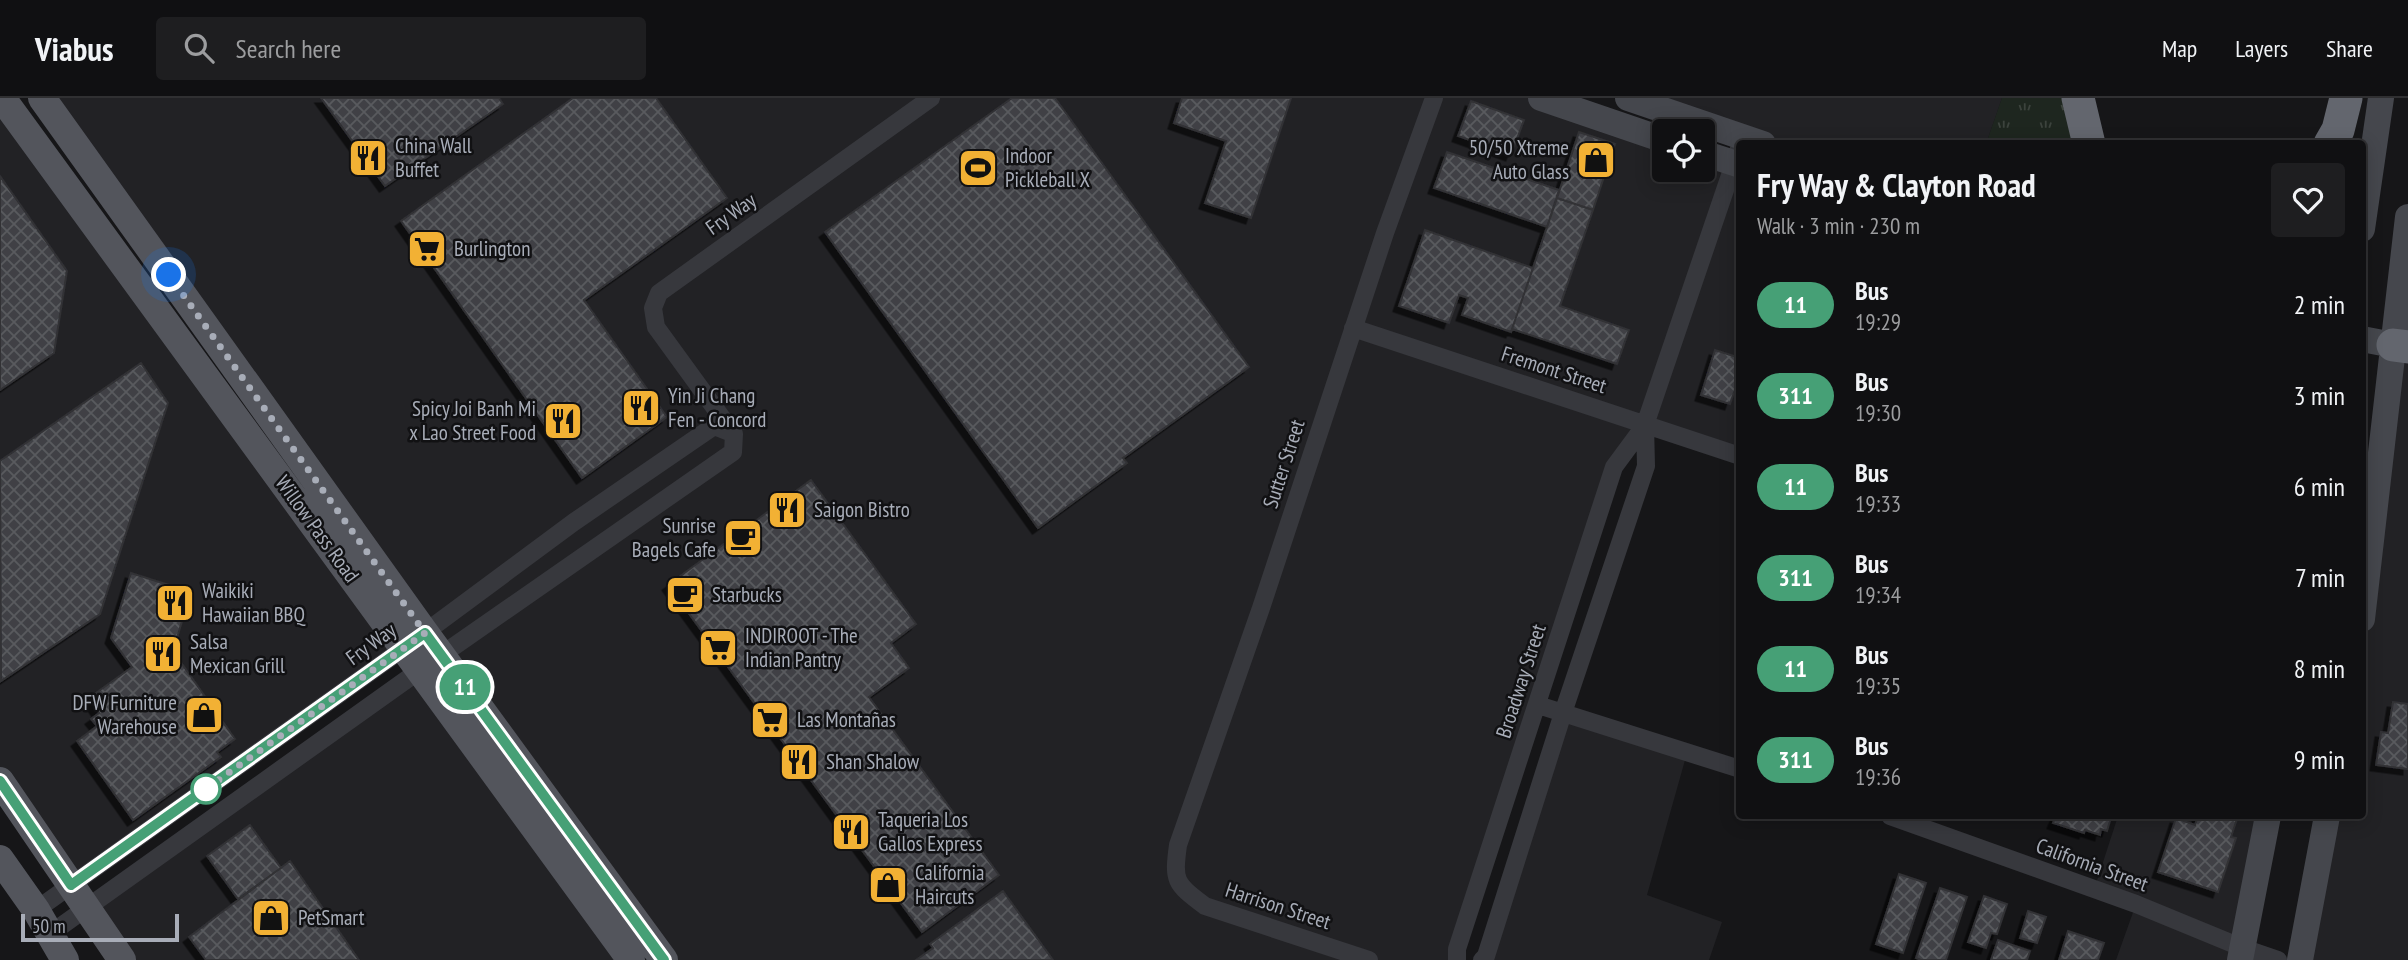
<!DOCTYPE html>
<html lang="en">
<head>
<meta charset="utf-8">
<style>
  body { margin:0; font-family:"PT Sans Narrow",sans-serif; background:#1e1e20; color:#f1f3f6; height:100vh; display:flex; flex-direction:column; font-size:26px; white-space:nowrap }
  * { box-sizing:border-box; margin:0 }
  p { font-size:23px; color:#9c9d9f }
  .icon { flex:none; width:38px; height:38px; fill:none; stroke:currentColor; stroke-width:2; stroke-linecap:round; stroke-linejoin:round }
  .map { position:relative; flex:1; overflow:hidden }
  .sheet { position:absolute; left:1736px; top:42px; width:630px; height:679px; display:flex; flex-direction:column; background:#101012; border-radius:7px; box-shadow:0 4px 18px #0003,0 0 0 2px #303032 }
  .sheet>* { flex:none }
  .badge { padding:0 14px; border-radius:23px; font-size:24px; line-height:46px }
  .buttons { position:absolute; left:1652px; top:21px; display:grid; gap:14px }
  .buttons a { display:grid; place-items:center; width:63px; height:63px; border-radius:7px; background:#101012; box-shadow:0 4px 18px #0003,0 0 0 2px #303032; font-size:35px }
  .scale { position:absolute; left:21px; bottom:18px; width:158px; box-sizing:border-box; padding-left:7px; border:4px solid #a8adb8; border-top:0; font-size:19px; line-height:24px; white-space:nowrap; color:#a8adb8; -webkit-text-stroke:5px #111113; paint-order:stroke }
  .you { position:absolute; width:35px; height:35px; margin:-18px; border:5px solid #fff; border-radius:50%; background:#1a73e8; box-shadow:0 0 0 10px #1a73e833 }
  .map>.badge { position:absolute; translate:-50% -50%; box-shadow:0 0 0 4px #fff }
  .round { display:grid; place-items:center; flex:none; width:74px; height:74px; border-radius:7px; background:#1e1e20 }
  .headline { display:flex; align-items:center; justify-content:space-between; height:119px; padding:0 21px }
  h1 { font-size:33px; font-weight:700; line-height:52px }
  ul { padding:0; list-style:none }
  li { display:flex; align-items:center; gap:21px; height:91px; padding:0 21px }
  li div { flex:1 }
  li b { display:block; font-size:26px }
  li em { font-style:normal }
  li .badge { min-width:77px; font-weight:700; text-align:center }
  header { display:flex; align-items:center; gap:42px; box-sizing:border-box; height:98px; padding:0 35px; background:#101012; border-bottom:2px solid #303032 }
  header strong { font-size:33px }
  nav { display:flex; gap:38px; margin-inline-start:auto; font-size:24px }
  .search { width:490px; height:63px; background:#1e1e20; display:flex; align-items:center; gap:18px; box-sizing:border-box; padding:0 24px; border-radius:7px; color:#9c9d9f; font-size:26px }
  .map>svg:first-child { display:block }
</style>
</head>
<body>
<header>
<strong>Viabus</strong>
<div class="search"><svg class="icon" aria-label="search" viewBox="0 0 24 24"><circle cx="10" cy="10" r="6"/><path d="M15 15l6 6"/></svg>Search here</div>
<nav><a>Map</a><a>Layers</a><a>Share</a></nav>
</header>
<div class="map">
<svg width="2408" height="862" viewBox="0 0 2408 862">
  <defs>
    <pattern id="grass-tufts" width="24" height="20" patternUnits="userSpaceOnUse" patternTransform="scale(1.75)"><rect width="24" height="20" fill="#1e261f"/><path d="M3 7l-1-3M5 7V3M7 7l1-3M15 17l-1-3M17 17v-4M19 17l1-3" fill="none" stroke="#3c433d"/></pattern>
    <pattern id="building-cross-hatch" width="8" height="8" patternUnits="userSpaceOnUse" patternTransform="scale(1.75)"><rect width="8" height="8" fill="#404145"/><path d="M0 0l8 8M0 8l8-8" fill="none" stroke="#595a5e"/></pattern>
    <filter id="shadow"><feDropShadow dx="-5.5" dy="5.5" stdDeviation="0" flood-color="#0009"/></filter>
  </defs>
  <rect width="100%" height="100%" fill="#161618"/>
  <path fill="#222225" d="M0,0l404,550 -333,237 -71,-104z
    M42,0h1499l123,42v30h39v-17l36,12v291l-94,-31 -31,42 -157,493h-796z
    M1628,0h374l-16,46 -223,-1z
    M2393,247l15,2v613h-108l27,-144h35l1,-197z
    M420,572l211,290h-509l-34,-53z
    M1563,615l124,40 -40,142 75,27 -13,38h-227z
    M2118,718h150l-28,144h-124l20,-56 -42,-14z"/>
  <path fill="url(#grass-tufts)" d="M2002,0h76l11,46h-103z"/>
  <path fill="url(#building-cross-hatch)" stroke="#303034" stroke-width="2" filter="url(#shadow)" d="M321,0h178l4,6 -118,82z
    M573,0h83l71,100 -143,102 83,117 -85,61 -181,-257z
    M1012,0h43l194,269 -126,91 4,5 -89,65 -213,-296z
    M1182,0h109l-40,120 -46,-15 21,-62 -52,-18z
    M1471,3l53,19 -13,35 -53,-19z
    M1579,34l36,12 -22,66 -36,-12z
    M1447,54l112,38 -12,37 -113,-39z
    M0,78l67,95 -13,82 -54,37z
    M1557,100l36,12 -33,96 69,24 -12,34 -105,-35z
    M1425,132l108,38 -22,64 -49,-17 6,-17 -9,-3 -10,28 -50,-17z
    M1715,252l25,8v17l-10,29 -29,-9z
    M141,265l27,40 -68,211 -99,67 -1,-220z
    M811,382l105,144 -25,19 18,25 -40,29 130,178 -77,57 -254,-347z
    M131,475l60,19 -18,59 62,88 -18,13 4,5 -88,63 -56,-79 20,-15 -6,-7 8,-6 -10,-15 43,-31 -21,-29z
    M2393,604l15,2v65l-32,-4 5,-33 7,1z
    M2056,718h54l-2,4 2,1 -3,10 -6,-2 -1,6 -15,-5 -1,3 -31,-10z
    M2198,718h40l-7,21 5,1 -18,54 -60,-20 18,-54 19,7z
    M250,727l31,43 -43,31 -31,-43z
    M290,763l69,99h-153l-17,-23z
    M1899,776l27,9 -23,70 -27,-9z
    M1940,790l27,9 -21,63h-25l-5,-2z
    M1003,793l50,69h-137l17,-12 -3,-4z
    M1984,798l23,8 -10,30 -6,-1 -5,15 -18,-6z
    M2028,813l18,6 -9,26 -17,-5z
    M2068,833l36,12 -6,17h-39z
    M1998,842l32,11 -3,9h-36z"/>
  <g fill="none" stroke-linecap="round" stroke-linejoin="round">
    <path stroke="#37383d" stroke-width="18" d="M1353,230l387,128
      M1645,327l95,-279
      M733,335l-77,-106 -3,-19 6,-15 272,-195
      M1538,607l202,64
      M1890,718l246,88 107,44 35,12
      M36,812l368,-262 170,-126 140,-96 20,8 -1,18 -313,218 -370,264
      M1369,862l-164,-54c-30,-23 -32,-24 -27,-61l83,-237 124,-375 49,-135
      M1457,862v-11l157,-482 31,-42 1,41 -83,247 -77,243 -4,4"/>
    <path stroke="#45474d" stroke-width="26" d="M1541,0l123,42
      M1628,0l135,46
      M1703,55l37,12
      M2362,131l19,-131
      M2362,241l31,6
      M2362,521l46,-402
      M2240,862l28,-144
      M2300,862l27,-144"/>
    <path stroke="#53555c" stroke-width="28" d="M2,0l629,862
      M42,0l383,535 239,327
      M0,683l122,179
      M0,761l36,51 29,50"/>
    <path stroke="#63666e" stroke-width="33" d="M2078,0l11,46
      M2330,46l8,-14 8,-32
      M2393,247l15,2"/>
  </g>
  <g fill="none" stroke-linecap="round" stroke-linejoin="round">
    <g stroke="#fff" stroke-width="16">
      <path id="line" d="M0,683l71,104 354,-252 239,327"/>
    </g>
    <use href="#line" stroke="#46a076" stroke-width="10"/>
    <path stroke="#a8adb8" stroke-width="7" stroke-dasharray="0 12.6" d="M169,177l256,358 -229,163 10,-7"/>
  </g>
  <defs>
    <g id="restaurant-square" transform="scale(2.0125)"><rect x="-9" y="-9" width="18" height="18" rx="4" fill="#f2b134" stroke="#111113"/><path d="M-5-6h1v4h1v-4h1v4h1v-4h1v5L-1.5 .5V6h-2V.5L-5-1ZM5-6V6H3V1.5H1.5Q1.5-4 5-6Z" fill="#111"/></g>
    <g id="shop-square" transform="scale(2.0125)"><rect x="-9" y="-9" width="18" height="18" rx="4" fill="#f2b134" stroke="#111113"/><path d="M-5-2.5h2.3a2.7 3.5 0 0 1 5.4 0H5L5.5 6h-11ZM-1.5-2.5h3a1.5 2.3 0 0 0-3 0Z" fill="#111"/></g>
    <g id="stadium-square" transform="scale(2.0125)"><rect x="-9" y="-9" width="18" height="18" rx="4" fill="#f2b134" stroke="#111113"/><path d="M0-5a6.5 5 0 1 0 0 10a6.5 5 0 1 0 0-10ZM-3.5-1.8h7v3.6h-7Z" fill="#111"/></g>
    <g id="supermarket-square" transform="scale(2.0125)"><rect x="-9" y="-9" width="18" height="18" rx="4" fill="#f2b134" stroke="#111113"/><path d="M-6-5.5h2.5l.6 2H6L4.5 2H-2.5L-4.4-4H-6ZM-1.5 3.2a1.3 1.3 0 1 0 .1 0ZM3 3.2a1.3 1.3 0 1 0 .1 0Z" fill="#111"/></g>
    <g id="cafe-square" transform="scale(2.0125)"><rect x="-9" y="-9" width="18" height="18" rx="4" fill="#f2b134" stroke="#111113"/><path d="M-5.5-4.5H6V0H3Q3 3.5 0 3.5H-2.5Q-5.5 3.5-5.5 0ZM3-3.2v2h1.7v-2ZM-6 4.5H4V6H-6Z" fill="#111"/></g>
  </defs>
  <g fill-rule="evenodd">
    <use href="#restaurant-square" x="368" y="60"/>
    <use href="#shop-square" x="1596" y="62"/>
    <use href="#stadium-square" x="978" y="70"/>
    <use href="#supermarket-square" x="427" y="151"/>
    <use href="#restaurant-square" x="641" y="310"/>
    <use href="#restaurant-square" x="563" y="323"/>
    <use href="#restaurant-square" x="787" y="412"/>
    <use href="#cafe-square" x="743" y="440"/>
    <use href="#cafe-square" x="685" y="497"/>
    <use href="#restaurant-square" x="175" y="505"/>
    <use href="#supermarket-square" x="718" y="550"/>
    <use href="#restaurant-square" x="163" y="556"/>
    <use href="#shop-square" x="204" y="617"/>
    <use href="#supermarket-square" x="770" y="622"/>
    <use href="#restaurant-square" x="799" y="664"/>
    <use href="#restaurant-square" x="851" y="734"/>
    <use href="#shop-square" x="888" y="787"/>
    <use href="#shop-square" x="271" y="820"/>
  </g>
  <circle fill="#fff" stroke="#46a076" stroke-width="3.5" cx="206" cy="691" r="14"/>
  <g text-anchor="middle" stroke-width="5" stroke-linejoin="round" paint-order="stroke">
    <g font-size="21" fill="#a8adb8" stroke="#111113" text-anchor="start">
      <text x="395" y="55">China Wall<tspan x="395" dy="24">Buffet</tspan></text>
      <text x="1569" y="57" text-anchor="end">50/50 Xtreme<tspan x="1569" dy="24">Auto Glass</tspan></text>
      <text x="1005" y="65">Indoor<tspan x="1005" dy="24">Pickleball X</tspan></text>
      <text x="454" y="158">Burlington</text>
      <text x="668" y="305">Yin Ji Chang<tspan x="668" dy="24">Fen - Concord</tspan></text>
      <text x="536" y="318" text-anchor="end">Spicy Joi Banh Mi<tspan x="536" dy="24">x Lao Street Food</tspan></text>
      <text x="814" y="419">Saigon Bistro</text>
      <text x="716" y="435" text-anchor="end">Sunrise<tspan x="716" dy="24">Bagels Cafe</tspan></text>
      <text x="202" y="500">Waikiki<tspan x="202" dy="24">Hawaiian BBQ</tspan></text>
      <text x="712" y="504">Starbucks</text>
      <text x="745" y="545">INDIROOT - The<tspan x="745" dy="24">Indian Pantry</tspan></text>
      <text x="190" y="551">Salsa<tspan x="190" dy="24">Mexican Grill</tspan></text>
      <text x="177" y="612" text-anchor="end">DFW Furniture<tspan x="177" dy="24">Warehouse</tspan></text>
      <text x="797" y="629">Las Montañas</text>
      <text x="826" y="671">Shan Shalow</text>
      <text x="878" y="729">Taqueria Los<tspan x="878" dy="24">Gallos Express</tspan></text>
      <text x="915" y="782">California<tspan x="915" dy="24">Haircuts</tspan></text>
      <text x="298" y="827">PetSmart</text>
    </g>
    <g font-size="21" fill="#a8adb8" stroke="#111113">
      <text transform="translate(731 116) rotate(-35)" y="7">Fry Way</text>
      <text transform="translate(1554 272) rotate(18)" y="7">Fremont Street</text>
      <text transform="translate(1284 366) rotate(-72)" y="7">Sutter Street</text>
      <text transform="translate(317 431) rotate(54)" y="7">Willow Pass Road</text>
      <text transform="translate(371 546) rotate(-36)" y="7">Fry Way</text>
      <text transform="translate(1521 583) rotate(-72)" y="7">Broadway Street</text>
      <text transform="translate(2092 767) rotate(20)" y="7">California Street</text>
      <text transform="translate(1278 808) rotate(18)" y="7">Harrison Street</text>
    </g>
  </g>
</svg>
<div class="buttons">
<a><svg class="icon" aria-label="locate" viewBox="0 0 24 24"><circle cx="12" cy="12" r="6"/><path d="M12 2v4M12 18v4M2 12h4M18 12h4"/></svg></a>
</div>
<div class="scale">50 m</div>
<div class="you" style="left:169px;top:177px"></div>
<b class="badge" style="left:465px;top:589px;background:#46a076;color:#fff">11</b>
<section class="sheet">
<div class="headline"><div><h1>Fry Way &amp; Clayton Road</h1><p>Walk · 3 min · 230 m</p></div><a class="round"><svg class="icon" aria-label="heart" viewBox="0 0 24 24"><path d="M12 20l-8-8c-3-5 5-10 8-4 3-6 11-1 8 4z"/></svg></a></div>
<ul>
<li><span class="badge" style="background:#46a076;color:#fff">11</span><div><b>Bus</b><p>19:29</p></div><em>2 min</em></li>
<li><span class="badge" style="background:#46a076;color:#fff">311</span><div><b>Bus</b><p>19:30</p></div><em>3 min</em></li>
<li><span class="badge" style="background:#46a076;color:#fff">11</span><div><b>Bus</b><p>19:33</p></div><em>6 min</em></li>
<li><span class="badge" style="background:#46a076;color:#fff">311</span><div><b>Bus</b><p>19:34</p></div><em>7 min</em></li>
<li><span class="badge" style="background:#46a076;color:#fff">11</span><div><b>Bus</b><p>19:35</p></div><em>8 min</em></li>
<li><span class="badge" style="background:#46a076;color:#fff">311</span><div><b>Bus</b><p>19:36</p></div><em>9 min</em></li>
</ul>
</section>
</div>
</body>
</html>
